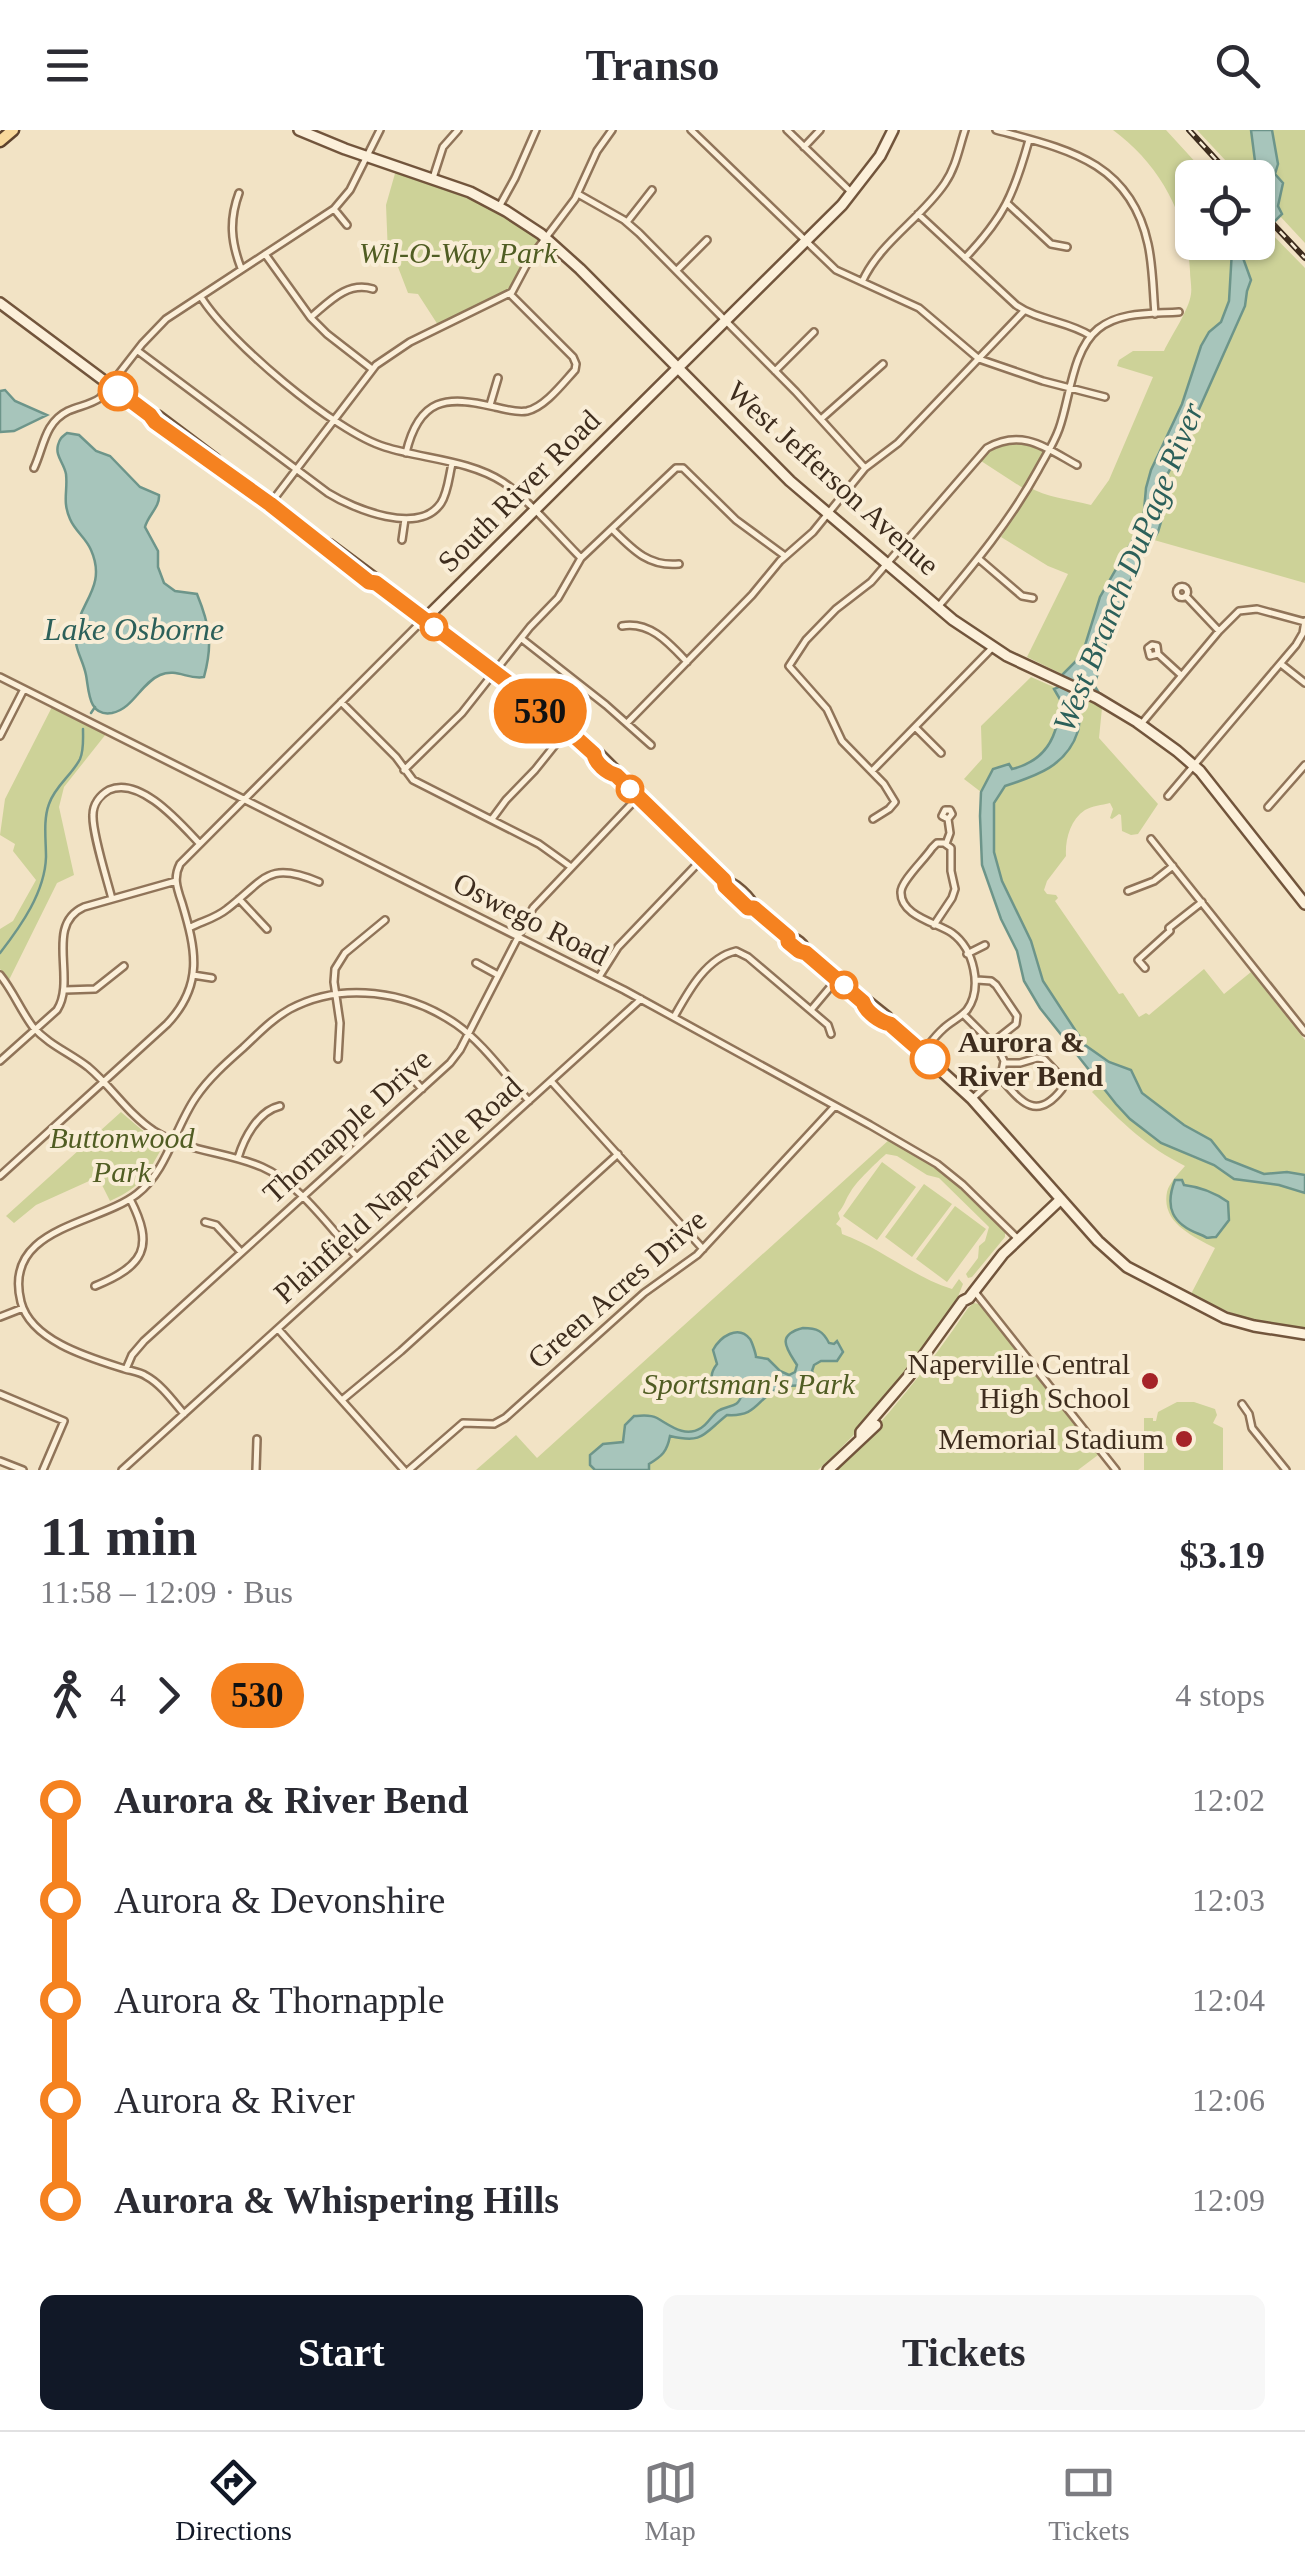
<!DOCTYPE html>
<html lang="en">
<head>
<meta charset="utf-8">
<style>
  body { margin:0; font-family:"Times New Roman",serif; background:#f7f7f7; color:#2b2b33; height:100vh; display:flex; flex-direction:column; font-size:38px; white-space:nowrap }
  * { box-sizing:border-box; margin:0 }
  p { font-size:32px; color:#7c7c81 }
  .icon { flex:none; width:55px; height:55px; fill:none; stroke:currentColor; stroke-width:2; stroke-linecap:round; stroke-linejoin:round }
  .map { position:relative; height:1340px; overflow:hidden }
  .drawer { display:flex; flex-direction:column; background:#fff; flex:1 }
  .drawer>* { flex:none }
  .badge { padding:0 20px; border-radius:32px; font-size:35px; line-height:65px }
  .controls { position:absolute; left:1175px; top:30px; display:grid; gap:20px }
  .controls a { display:grid; place-items:center; width:100px; height:100px; border-radius:15px; background:#fff; box-shadow:0 2px 8px #0004; font-size:50px }
  .map>.badge { position:absolute; translate:-50% -50%; box-shadow:0 0 0 5px #fff }
  .legs { display:flex; align-items:center; gap:15px; height:110px; padding:0 40px; font-size:32px }
  .legs p { margin-inline-start:auto }
  .headline { display:flex; align-items:center; justify-content:space-between; height:170px; padding:0 40px }
  h1 { font-size:55px; font-weight:700; line-height:75px }
  .action { display:flex; gap:20px; margin-top:auto; padding:20px 40px }
  .action a { flex:1; height:115px; border-radius:15px; background:#111827; color:#fff; font-size:40px; font-weight:700; line-height:115px; text-align:center }
  .action a+a { background:#f7f7f7; color:#2b2b33 }
  ul { padding:0 40px; list-style:none }
  li { display:flex; align-items:center; gap:35px; height:100px; font-size:38px }
  li i { display:grid; place-items:center; width:15px; height:100%; margin:0 12px; background:currentColor }
  li i::after { content:''; width:25px; height:25px; margin:-12px; border:8px solid; border-radius:50%; background:#fff }
  li p { margin-inline-start:auto }
  li:first-child i { background:linear-gradient(#0000 50%,currentColor 0) }
  li:last-child i { background:linear-gradient(currentColor 50%,#0000 0) }
  header { display:flex; justify-content:space-between; align-items:center; height:130px; padding:0 40px; background:#fff; font-size:45px; font-weight:700 }
  .dock { display:flex; justify-content:space-around; align-items:center; height:140px; border-top:2px solid #e1e1e2; background:#fff; font-size:28px; color:#7c7c81 }
  .dock a { display:grid; justify-items:center; gap:5px }
  .dock .on { color:#111827 }
  .map>svg:first-child { display:block }
</style>
</head>
<body>
<header><svg class="icon" aria-label="menu" viewBox="0 0 24 24"><path d="M4 6h16M4 12h16M4 18h16"/></svg>Transo<svg class="icon" aria-label="search" viewBox="0 0 24 24"><circle cx="10" cy="10" r="6"/><path d="M15 15l6 6"/></svg></header>
<div class="map">
<svg width="1305" height="1340" viewBox="0 0 1305 1340">
  <rect width="100%" height="100%" fill="#f2e3c5"/>
  <path fill="#cdd298" d="M1113,0h53l43,47 -17,1v64l44,1 -5,13 1,32 -3,13 -8,21 -12,10 -8,14 -19,58 -25,50 -11,34 -3,35 -43,74 -18,58 -18,20 -37,-18 41,-83 -20,-8 -47,-29 28,-45 -51,-33c24,-24 41,-20 69,-9l-20,36c20,12 42,13 64,19l18,-25 44,-103 -36,-11 2,-6 14,-9h31c7,-15 25,-41 27,-57 1,-7 -1,-16 -1,-23 -3,-57 -31,-107 -77,-141z
    M1197,0h54l6,48 -16,-1z
    M1272,0h33v113l-26,-28 -1,-9 5,-23 -8,-9 3,-10z
    M396,40l84,31 57,35 1,7 -8,9 -22,39 -70,34 -20,-31 -10,-1 -10,-26 -10,-13 -2,-49z
    M1265,97l40,41v315l-151,-43 15,-45 -6,-3 2,-13 11,-21 12,-17 8,-25 49,-110 2,-15 4,-11 -8,-22 6,-15 9,-1v-11z
    M1031,547l25,11 1,9 7,7v7c-6,7 -6,13 -9,22 -8,19 -23,32 -43,36l-3,-5c-22,10 -16,6 -28,28l-17,-13 18,-20 -1,-33z
    M1087,569l15,9 -3,30 59,66 -20,30 -7,1 -9,-4 -1,-16 -2,-1 -7,5 -2,-1 3,-9 -3,-6c-8,2 -18,3 -25,7 -15,10 -20,30 -19,46l-19,25 -3,9 3,4 9,1 2,3 -3,3 64,93 4,-1 16,24 7,-4 3,2 55,-46 20,25 27,-22 54,68v135l-18,-3 -23,2 -38,-15 -15,-19 -27,-15 -42,-32 -11,-23 -22,-8 -24,-17 -42,-64 -12,-40 -29,-60 -8,-29v-49l11,-17c33,-11 61,-19 73,-57 4,-12 1,-17 9,-30z
    M52,577l54,27 -42,53 -5,20 15,68 -17,8 -48,97 -9,-11v-40l13,-8 23,-41 -23,-29 2,-7 -15,-9 5,-36z
    M1100,955l30,34 26,20 36,18 22,8 20,14 45,6 26,8v135c-42,-1 -78,-15 -114,-34l24,-46c-22,-12 -54,-25 -48,-56 2,-9 12,-19 18,-26 -38,-19 -64,-44 -93,-74z
    M121,982l21,18 22,14c-16,29 -22,43 -54,57l-12,-24 -62,28 -22,18 -8,-7z
    M890,1009c50,28 75,53 115,93v5l-33,40 -4,1 -2,-4 12,-16 1,-12 6,-5 4,-14 -50,-49 -12,-3 -30,-19 -11,-2c-9,8 -30,28 -35,37 -6,9 -6,14 -13,22l2,6 -4,5 5,4 1,6c39,14 71,43 110,55l7,-10 4,5 -6,15 2,2c-41,61 -86,119 -141,169h-342l40,-35 21,23z
    M882,1032l34,25 -39,53 -34,-24z
    M924,1054l28,20 -40,53 -27,-20z
    M955,1076l31,23 -39,53 -31,-23z
    M974,1173l5,1 119,151 -20,15h-242c50,-51 93,-103 132,-162z
    M1177,1272h17l21,7 2,6 -4,8 10,5v42h-79v-52h9v3h3l2,-9z"/>
  <path fill="#a7c5bb" stroke="#6d958a" stroke-width="2.5" d="M1251,0h21l6,34 -3,10 8,9 -5,23 4,8 -14,14 -4,-1 -6,4v-20l9,-8 4,-8 -14,-18z
    M1236,113h13l-6,15 8,22 -4,11 -2,15 -49,110 -8,25 -12,17 -11,21 -2,13h5l1,3 -11,37 -20,32 -28,60 -8,38 -8,23 5,8c-4,3 -9,4 -13,8 -9,7 -5,20 -8,30 -11,35 -42,45 -73,55l-11,17v49l8,29 29,60 12,40 42,64 24,17 22,8 11,23 42,32 27,15 15,19 38,15 23,-2 18,3v18l-26,-8 -45,-6 -20,-14 -53,-22 -31,-24 -14,-15 -76,-96 -16,-27 -7,-30 -16,-32 -19,-54 -2,-49 1,-24 12,-23 16,-5 3,5c21,-5 36,-17 43,-38 3,-9 4,-16 10,-23l-11,-19 7,-3v-10l21,-21 18,-58 43,-75 3,-34 5,-18 31,-66 19,-58 8,-14 12,-10 8,-21 3,-51z
    M5,260l10,11 32,14 -33,16 -14,1v-41z
    M67,303l12,2 17,16 14,5 30,31 19,8c1,12 -11,20 -14,32l13,24v16l6,16 11,8 22,3c13,32 16,50 7,83 -16,3 -27,-9 -44,-2 -19,8 -27,34 -48,38 -24,4 -23,-23 -26,-38 -3,-16 -13,-27 -10,-45 4,-28 31,-44 15,-80 -5,-12 -16,-19 -21,-31 -8,-18 -2,-28 -4,-45 -2,-11 -11,-18 -8,-29 2,-7 4,-8 9,-12z
    M1175,1050h7l2,5c17,2 30,7 44,17l1,18 -13,17c-15,1 -4,2 -17,-3 -26,-10 -35,-26 -24,-54z
    M803,1198c14,0 20,3 26,15l5,1 3,-3 6,11 -6,9h-16l-7,4 -2,6 6,11 -4,4c-11,0 -25,-2 -35,2 -23,11 -21,29 -52,27 -24,19 -23,29 -57,21 -3,16 -8,20 -21,28v6h-54l-5,-5v-10l13,-11 20,-2 2,-17 9,-9c8,0 15,-2 23,2 14,8 28,20 44,10 7,-4 10,-12 17,-17 11,-7 20,-2 24,-17l-25,-7c-8,-8 -6,-15 0,-23l-4,-14c7,-13 25,-26 37,-11 2,3 6,15 6,18l12,2 12,12 9,4 6,-3 2,-7c-10,-16 -22,-30 6,-37z"/>
  <g fill="none" stroke-linecap="round" stroke-linejoin="round">
    <path stroke="#6d958a" stroke-width="2.5" d="M91,583l4,-6
      M0,823c21,-27 45,-61 46,-96 0,-17 -3,-37 3,-53 6,-18 23,-29 31,-45 4,-9 3,-20 3,-30"/>
    <g stroke="#907459" stroke-width="10">
      <path id="street" d="M691,0l145,140 83,38 60,51 64,22 62,16
        M787,0l63,61
        M996,0c70,19 134,31 152,114 5,22 5,47 7,70
        M804,17l16,-17
        M433,48l10,-31 15,-17
        M239,63c-10,27 -8,49 2,75
        M578,64l46,26 15,13 157,159 69,76
        M1008,74l43,40 16,3
        M499,77l16,-29 21,-48
        M334,79l13,16
        M918,84l98,91c23,16 52,16 75,31
        M627,92l25,-32
        M265,124l46,64 16,16 45,35
        M965,128c39,-41 49,-64 64,-118
        M677,140l30,-30
        M862,152c18,-40 59,-63 83,-99 11,-16 14,-35 20,-53
        M201,167c27,44 134,135 184,150 38,12 84,13 118,35 24,16 56,54 78,76
        M311,187c18,-15 36,-36 62,-28
        M138,221l190,142c26,16 91,43 113,10 7,-11 8,-27 11,-39
        M775,241l39,-39
        M490,275l8,-27
        M821,289l62,-55
        M406,323c13,-55 40,-58 89,-46 10,2 21,6 32,4 18,-4 36,-28 48,-41l1,-6 -3,-7 -63,-63
        M34,338c10,-21 10,-45 34,-57 11,-5 22,-6 32,-13l42,-54 24,-25 168,-110 16,-19 30,-60
        M270,374l106,-139 34,-23 102,-50 17,-32 46,-61 22,-48 15,-21
        M613,400c20,20 36,37 66,34
        M402,410l3,-21
        M979,429l43,37 11,2
        M1176.5 462a5.5 5.5 0 1 1 11 0a5.5 5.5 0 1 1-11 0Z
        M1186,466l33,35
        M938,477c37,-44 72,-86 100,-137 7,-13 16,-27 21,-41 11,-30 13,-79 39,-100 22,-18 55,-15 81,-17
        M622,496c28,-5 47,17 65,36
        M522,509l84,66 45,40
        M1158,524l-8,2 -2,-8 4,-3 5,1 1,8 23,21
        M1281,534l24,19
        M0,547l624,313 246,135 67,39 26,21 55,54
        M341,572l55,55 17,23 126,64 32,23
        M627,593l125,-128 28,-34 33,-29 52,-64 33,-25 126,-132
        M1142,593l77,-92 20,-20 18,-2 48,13
        M915,597l26,26
        M0,606l24,-47
        M404,640l58,-57 68,-86 28,-29 23,-40 95,-90h7l53,52 49,36
        M872,641l120,-123
        M1168,666l128,-151 7,-12 2,-12
        M1268,677l37,-42
        M492,689l14,-19 29,-30 32,-40
        M873,689l16,-10 6,-7 -11,-18 -42,-43 -15,-32 -38,-43 17,-26 30,-31 35,-27 116,-134c35,-20 59,0 90,17
        M1151,709l154,193
        M946,714l4,-11 -2,-14 4,-5 -2,-4h-5l-3,6 6,3
        M1128,761l26,-10 19,-15
        M112,769c-5,-20 -20,-66 -19,-84 0,-11 7,-20 16,-25 31,-14 71,33 90,53
        M239,769l28,30
        M191,797c12,-6 25,-9 36,-18 38,-29 40,-49 92,-27
        M967,824l18,-9
        M476,833l22,12
        M1145,838l-7,-8 32,-29 -1,-3 33,-26
        M0,845c13,16 21,36 33,52 16,18 37,26 55,40 24,20 40,47 66,64 37,22 71,20 108,36 37,16 67,60 94,89
        M193,845l19,3
        M599,847l19,-30 84,-88
        M977,850l14,1 5,4 21,31 -1,8 -24,19
        M65,860l30,-1 29,-23
        M811,880l26,-31
        M963,884l36,36 5,11 -2,10 -30,28
        M674,887c14,-25 32,-59 62,-66l12,6 80,68 3,9
        M923,922c6,-7 12,-16 20,-23 7,-7 17,-11 24,-19 16,-22 7,-61 -15,-77 -14,-10 -52,-17 -51,-41 0,-11 24,-33 31,-44l5,-5h7l7,5v23l4,18 -3,9 -18,27
        M338,929l2,-36 -6,-41 1,-13 10,-16 40,-33
        M0,931l57,-51c20,-31 -13,-85 27,-103l92,-26
        M406,941l16,18
        M998,945c21,24 37,49 64,14l-2,-13 -16,-17 -7,-1 -17,5h-16
        M551,951l152,168
        M238,1028c6,-20 20,-47 42,-52
        M0,1046l167,-152c37,-39 29,-74 15,-121 -5,-15 -9,-25 -2,-39l243,-244
        M205,1092l11,3 25,27
        M95,1156c49,-20 60,-39 35,-87
        M975,1162l141,178
        M0,1187l23,-9
        M278,1199l126,141
        M126,1239l6,-14 12,-14 306,-278 10,-13 73,-142 105,-111
        M0,1264l64,27 -21,49
        M342,1270l59,-49 217,-197
        M1242,1274l7,10 3,14 34,42
        M184,1284c-11,-13 -23,-30 -38,-38 -6,-4 -14,-5 -21,-7 -35,-11 -94,-28 -104,-67 -19,-75 76,-77 116,-108 30,-23 38,-67 59,-97 13,-19 30,-34 47,-49 15,-14 29,-29 47,-39 52,-28 118,-18 166,15 26,18 51,53 73,77
        M0,1331l23,9
        M122,1340l519,-471
        M256,1340l1,-31
        M409,1340l54,-47 31,1 11,-6 139,-125 53,-38 138,-149"/>
    </g>
    <g stroke="#72553c" stroke-width="14">
      <path id="secondary" d="M299,0l46,19 125,43 36,19 35,23 39,35 210,212 163,139 54,36 90,42 40,24 40,29 23,20 105,133
        M0,173l150,112 5,7c38,29 77,54 115,82 34,25 66,53 99,78l7,1
        M150,285l8,1 57,43 3,7
        M321,412l9,3 43,32 3,6 146,110 5,8 31,25h5
        M424,490l418,-415 38,-49 13,-26
        M522,563l10,3 30,25 1,5 31,28c1,9 13,19 22,21
        M594,624h5l15,15 2,6 107,106 2,6 62,50 1,5 11,9 7,2
        M723,751c11,1 28,17 31,27
        M787,807c9,1 17,7 19,16l57,49c3,10 17,20 27,22
        M863,872l4,-1 20,16 3,7 82,75 126,142 29,26 98,51 29,8 51,8
        M861,1307v-5l48,-56 54,-75 6,-3 34,-44 58,-55
        M828,1340l48,-45"/>
    </g>
    <g stroke="#5d422d" stroke-width="15">
      <path id="primary" d="M0,11l13,-11"/>
    </g>
    <use href="#street" stroke="#fcf0da" stroke-width="5"/>
    <use href="#secondary" stroke="#fcf0da" stroke-width="9"/>
    <use href="#primary" stroke="#f8d89b" stroke-width="10"/>
    <g stroke="#3e2d1e" stroke-width="6">
      <path id="rail" d="M1189,0l44,48
        M1258,78l47,50"/>
    </g>
    <use href="#rail" stroke="#f9edd6" stroke-width="2.5" stroke-dasharray="8" stroke-linecap="butt"/>
  </g>
  <g fill="none" stroke-linecap="round" stroke-linejoin="round">
    <g stroke="#fff" stroke-width="22">
      <path id="line-1" d="M118,261l32,24 5,7 115,82 99,78 7,1 146,110 5,8 31,25h5l31,28c1,9 13,19 22,21l108,105 1,6 23,22h6l34,29v5l11,9 7,2 57,49c3,10 17,20 27,22l40,35"/>
    </g>
    <use href="#line-1" stroke="#f58220" stroke-width="15"/>
  </g>
  <g fill="#fff" stroke="#f58220" stroke-width="5">
    <circle cx="118" cy="261" r="18"/>
    <circle cx="434" cy="497" r="12"/>
    <circle cx="630" cy="659" r="12"/>
    <circle cx="844" cy="855" r="12"/>
    <circle cx="930" cy="929" r="18"/>
  </g>
  <g fill="#a52328" stroke="#f9edd6" stroke-width="4">
    <circle cx="1150" cy="1251" r="10"/>
    <circle cx="1184" cy="1309" r="10"/>
  </g>
  <g text-anchor="middle" stroke-width="8" stroke-linejoin="round" paint-order="stroke">
    <g font-size="30" font-style="italic" fill="#505d23" stroke="#f9edd6">
      <text x="458" y="133">Wil-O-Way Park</text>
      <text x="122" y="1018">Buttonwood<tspan x="122" dy="34">Park</tspan></text>
      <text x="749" y="1264">Sportsman's Park</text>
    </g>
    <g font-size="30" fill="#3e2d1e" stroke="#f9edd6">
      <text transform="translate(833 348) rotate(42)" y="10">West Jefferson Avenue</text>
      <text transform="translate(519 361) rotate(-45)" y="10">South River Road</text>
      <text transform="translate(531 789) rotate(27)" y="10">Oswego Road</text>
      <text transform="translate(347 996) rotate(-42)" y="10">Thornapple Drive</text>
      <text transform="translate(398 1060) rotate(-42)" y="10">Plainfield Naperville Road</text>
      <text transform="translate(617 1159) rotate(-41)" y="10">Green Acres Drive</text>
    </g>
    <g font-size="30" font-weight="bold" fill="#3e2d1e" stroke="#f9edd6" text-anchor="start">
      <text x="958" y="922">Aurora &amp;<tspan x="958" dy="34">River Bend</tspan></text>
    </g>
    <g font-size="30" fill="#3e2d1e" stroke="#f9edd6" text-anchor="end">
      <text x="1130" y="1244">Naperville Central<tspan x="1130" dy="34">High School</tspan></text>
      <text x="1164" y="1319">Memorial Stadium</text>
    </g>
    <g font-size="32" font-style="italic" fill="#2c605a" stroke="#f9edd6">
      <text transform="translate(1128 437) rotate(-68)" y="11">West Branch DuPage River</text>
      <text x="134" y="510">Lake Osborne</text>
    </g>
  </g>
</svg>
<div class="controls">
<a><svg class="icon" aria-label="locate" viewBox="0 0 24 24"><circle cx="12" cy="12" r="6"/><path d="M12 2v4M12 18v4M2 12h4M18 12h4"/></svg></a>
</div>
<b class="badge" style="left:540px;top:581px;background:#f58220;color:#111">530</b>
</div>
<section class="drawer">
<div class="headline"><div><h1>11 min</h1><p>11:58 – 12:09 · Bus</p></div><b>$3.19</b></div>
<div class="legs"><svg class="icon" aria-label="walk" viewBox="0 0 24 24"><circle cx="13" cy="4" r="2"/><path d="M13 8l-2 6 4 7M11 14l-3 7M7 12l3-4h3l4 4"/></svg>4<svg class="icon" aria-label="forward" viewBox="0 0 24 24"><path d="M9 5l7 7-7 7"/></svg><b class="badge" style="background:#f58220;color:#111">530</b><p>4 stops</p></div>
<ul>
<li><i style="color:#f58220"></i><b>Aurora &amp; River Bend</b><p>12:02</p></li>
<li><i style="color:#f58220"></i><span>Aurora &amp; Devonshire</span><p>12:03</p></li>
<li><i style="color:#f58220"></i><span>Aurora &amp; Thornapple</span><p>12:04</p></li>
<li><i style="color:#f58220"></i><span>Aurora &amp; River</span><p>12:06</p></li>
<li><i style="color:#f58220"></i><b>Aurora &amp; Whispering Hills</b><p>12:09</p></li>
</ul>
<div class="action"><a>Start</a><a>Tickets</a></div>
</section>
<nav class="dock">
<a class="on"><svg class="icon" aria-label="directions" viewBox="0 0 24 24"><path d="M12 3l9 9-9 9-9-9zM9 14v-3h6M13 9l2 2-2 2"/></svg>Directions</a>
<a><svg class="icon" aria-label="map" viewBox="0 0 24 24"><path d="M3 6l6-2 6 2 6-2v14l-6 2-6-2-6 2zM9 4v14M15 6v14"/></svg>Map</a>
<a><svg class="icon" aria-label="tickets" viewBox="0 0 24 24"><path d="M3 7h18v10H3zM15 7v10"/></svg>Tickets</a>
</nav>
</body>
</html>
